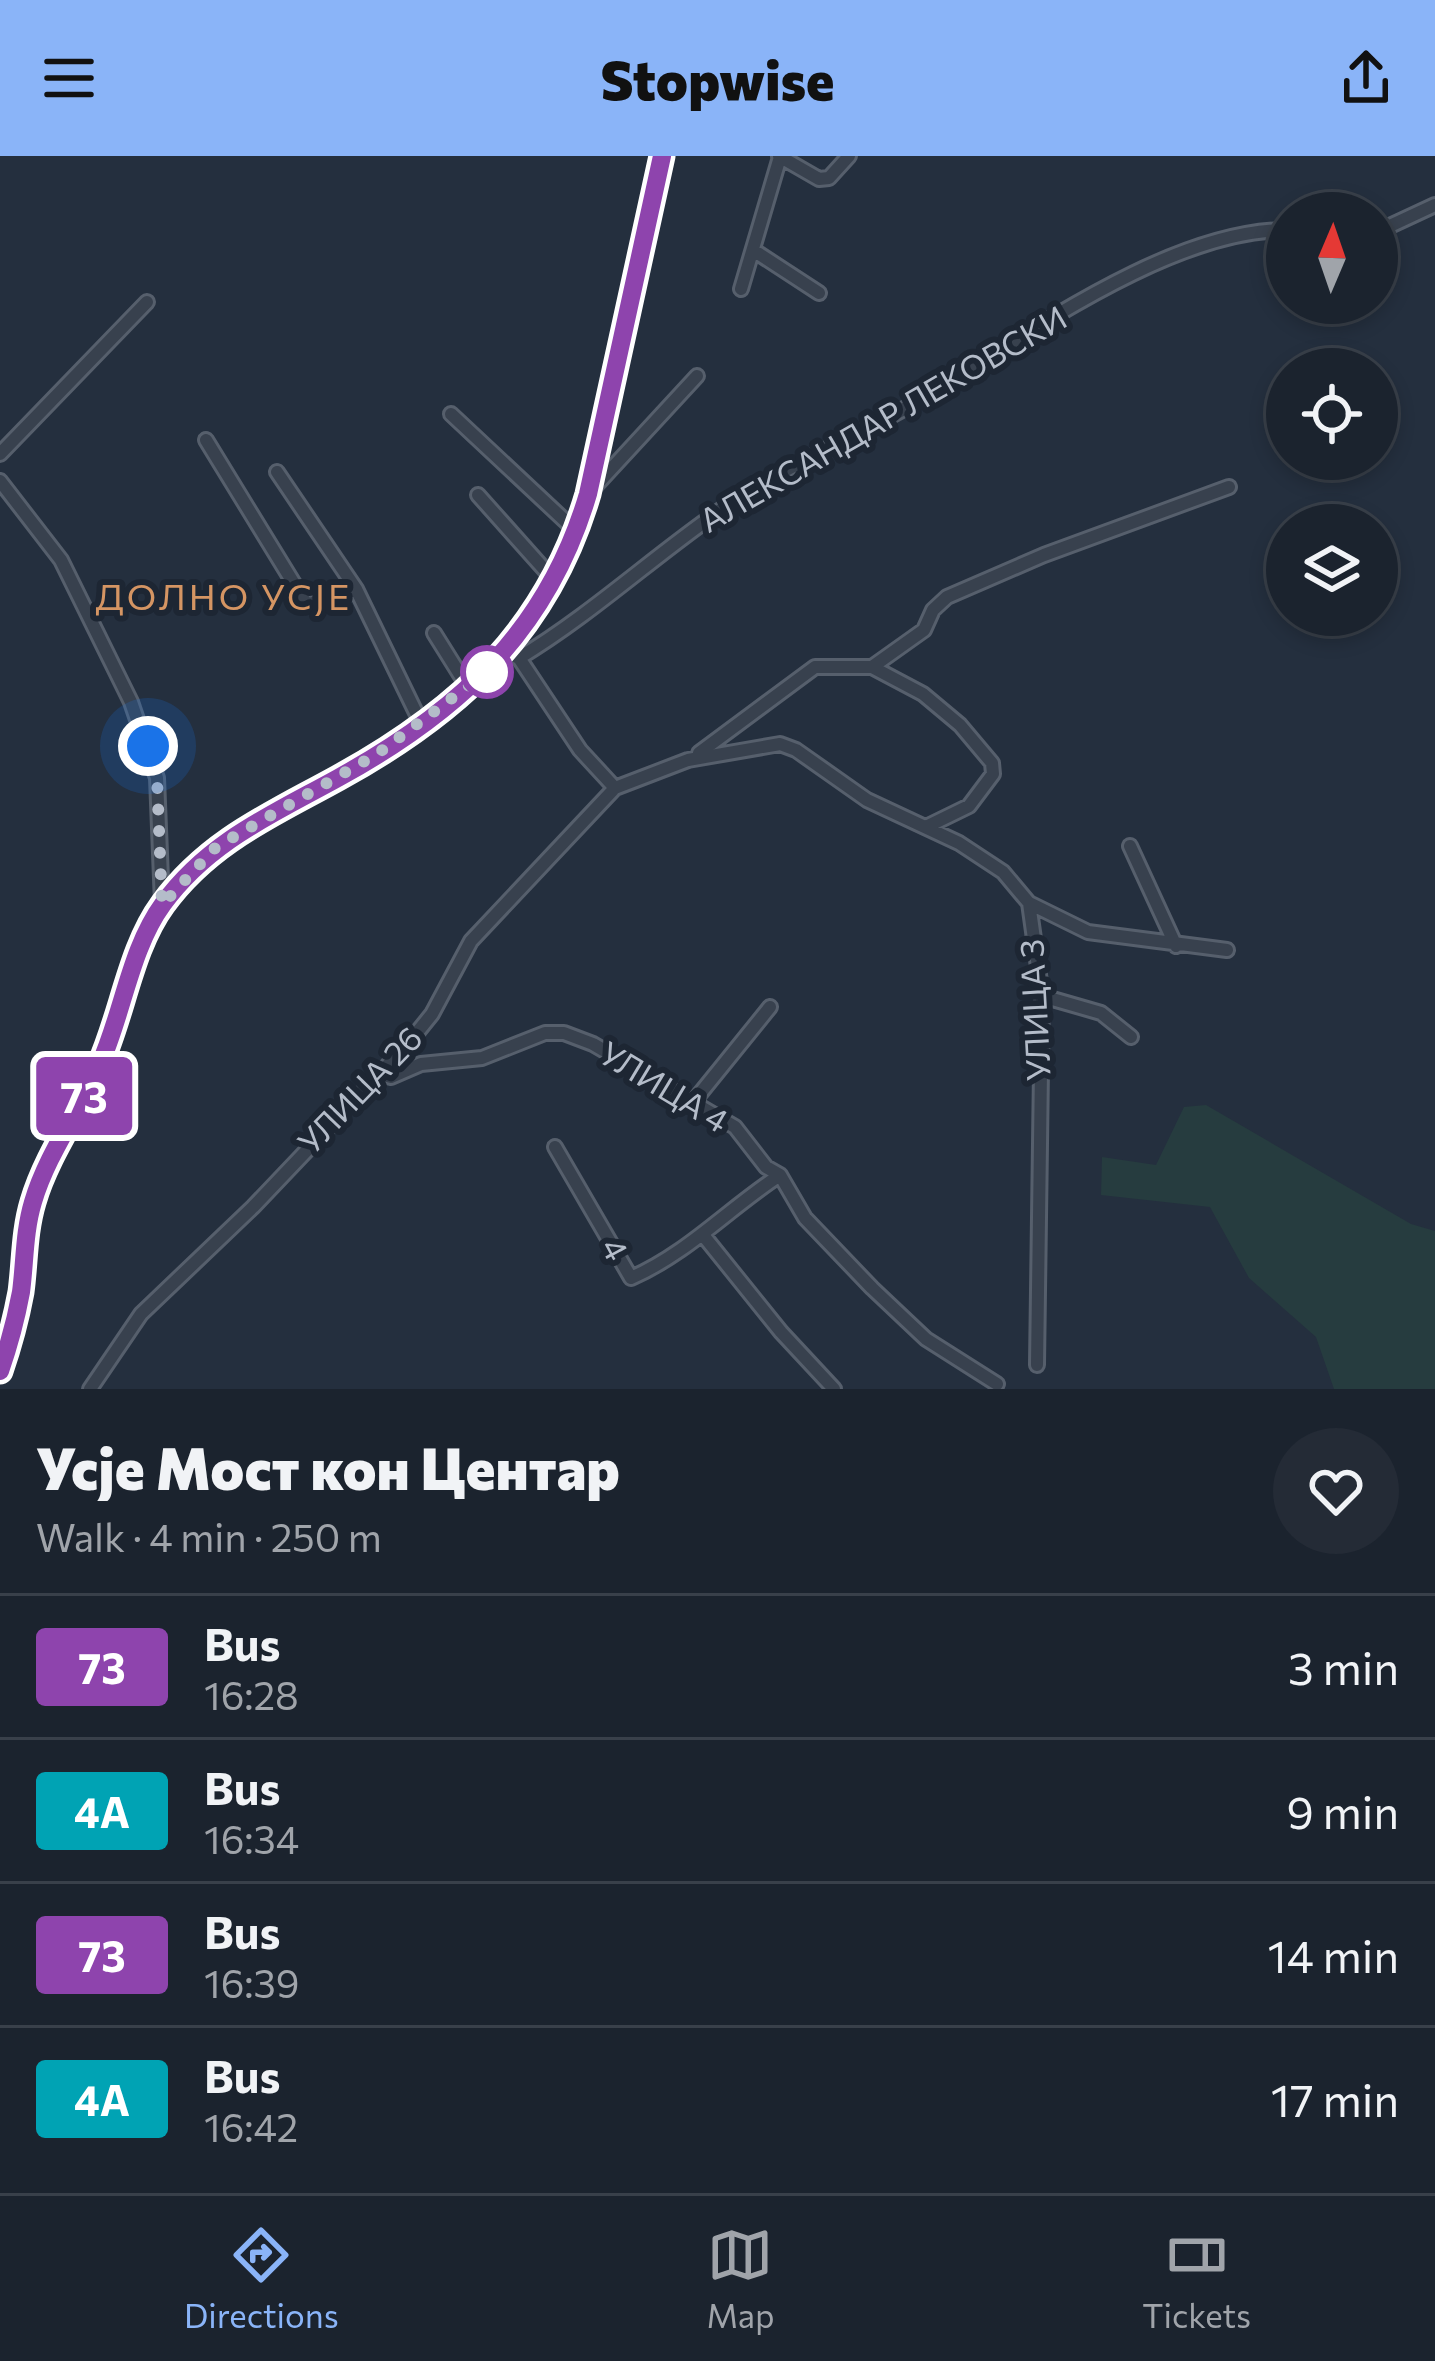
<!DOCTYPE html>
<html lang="en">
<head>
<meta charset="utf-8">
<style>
  body { margin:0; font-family:Commissioner,sans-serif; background:#242b36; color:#f1f3f6; height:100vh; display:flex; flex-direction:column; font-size:45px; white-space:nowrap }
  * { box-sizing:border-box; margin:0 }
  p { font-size:39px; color:#a0a4aa }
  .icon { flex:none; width:66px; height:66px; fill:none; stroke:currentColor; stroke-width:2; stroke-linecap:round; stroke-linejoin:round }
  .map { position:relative; height:1233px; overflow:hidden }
  .sheet { display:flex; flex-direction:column; background:#1b232e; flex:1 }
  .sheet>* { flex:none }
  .badge { padding:0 24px; border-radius:9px; font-size:42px; line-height:78px }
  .needle { width:78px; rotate:2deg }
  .buttons { position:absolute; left:1266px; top:36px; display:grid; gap:24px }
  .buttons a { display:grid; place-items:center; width:132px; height:132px; border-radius:50%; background:#1b232e; box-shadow:0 6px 18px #0003,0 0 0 3px #39404a; font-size:60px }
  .you { position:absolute; width:60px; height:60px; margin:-30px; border:9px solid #fff; border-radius:50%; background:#1a73e8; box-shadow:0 0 0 18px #1a73e833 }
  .map>.badge { position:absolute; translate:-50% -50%; box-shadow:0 0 0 6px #fff }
  .round { display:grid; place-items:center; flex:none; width:126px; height:126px; border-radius:63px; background:#242b36 }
  .overview { display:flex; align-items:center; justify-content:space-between; height:204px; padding:0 36px }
  h1 { font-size:57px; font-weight:800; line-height:90px }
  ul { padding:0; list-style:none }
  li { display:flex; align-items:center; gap:36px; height:144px; padding:0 36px; border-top:3px solid #39404a }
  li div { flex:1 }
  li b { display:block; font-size:45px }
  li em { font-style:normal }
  li .badge { min-width:132px; font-weight:700; text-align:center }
  header { display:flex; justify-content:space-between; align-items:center; height:156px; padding:0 36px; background:#8ab4f8; color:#111; font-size:54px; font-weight:800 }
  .tab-bar { display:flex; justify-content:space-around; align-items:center; height:168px; border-top:3px solid #39404a; background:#1b232e; font-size:33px; color:#a0a4aa }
  .tab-bar a { display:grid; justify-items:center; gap:6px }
  .tab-bar .active { color:#8ab4f8 }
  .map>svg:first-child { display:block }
</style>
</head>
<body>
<header><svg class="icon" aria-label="menu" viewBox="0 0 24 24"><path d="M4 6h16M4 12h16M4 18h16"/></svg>Stopwise<svg class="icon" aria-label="share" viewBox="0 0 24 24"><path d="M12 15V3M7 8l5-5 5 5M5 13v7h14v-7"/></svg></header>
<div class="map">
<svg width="1435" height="1233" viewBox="0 0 1435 1233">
  <rect width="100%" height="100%" fill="#242f3e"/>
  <path fill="#263c3f" d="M1206,949l205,119 24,7v158h-101l-18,-52 -67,-59 -39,-71 -109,-12 1,-38 54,8 28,-58z"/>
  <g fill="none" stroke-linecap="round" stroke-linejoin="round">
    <g stroke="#565f6c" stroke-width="18">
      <path id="minor" d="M779,0l40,23 10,-1 20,-22
        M1377,76l58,-27
        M753,94l66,43
        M741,133l39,-132
        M451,258l126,118
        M206,284l101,165 49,-16
        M0,298l147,-152
        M277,316l79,117 66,136
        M0,325l61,79 70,142 26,76 5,126
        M589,337l108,-117
        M478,339l74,83
        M434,477l35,56
        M506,496l13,6c73,-44 136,-103 206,-151 56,-39 118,-64 177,-97 107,-61 260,-180 385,-180
        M519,502l61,92 35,38
        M872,511l52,-37 9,-20 14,-13 97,-42 185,-68
        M699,597l116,-86h57l51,27 37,31 32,38 1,11 -24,32 -43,21
        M1130,690l46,100
        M1029,747l59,29 139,18
        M1042,840l59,17 30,24
        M379,918l12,3 30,-13 61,-6 63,-25h19l29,11 142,83 31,40 14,8 25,43 67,70 54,51 71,45
        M694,945l76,-94
        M555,991l76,131c57,-25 97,-69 149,-103
        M703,1079l78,97 53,57
        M0,1215c9,-26 16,-52 20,-79 5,-30 4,-60 13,-90 14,-48 47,-92 67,-138 22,-51 30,-115 64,-160 45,-63 109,-91 174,-126 122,-67 209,-148 250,-285l74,-337
        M90,1233l51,-75 112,-107 154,-162 25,-31 39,-73 144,-153 73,-28 92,-16 16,6 71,50 92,43 44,29 26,31 13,93 -5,369"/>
    </g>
    <use href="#minor" stroke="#38414e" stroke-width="12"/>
  </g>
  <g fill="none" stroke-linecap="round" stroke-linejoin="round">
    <g stroke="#fff" stroke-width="27">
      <path id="line" d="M0,1215c9,-26 16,-52 21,-79 4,-30 3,-60 12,-90 14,-48 47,-92 67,-138 23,-51 30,-115 63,-160 46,-63 110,-90 175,-126 122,-67 210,-148 250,-284l74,-338"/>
    </g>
    <use href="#line" stroke="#8e44ad" stroke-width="18"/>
    <path stroke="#b4bcc9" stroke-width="12" stroke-dasharray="0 21.6" d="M148,590l9,32 5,127 54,-58 161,-93 110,-82"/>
  </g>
  <circle fill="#fff" stroke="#8e44ad" stroke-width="6" cx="487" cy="516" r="24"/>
  <g text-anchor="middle" stroke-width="12" stroke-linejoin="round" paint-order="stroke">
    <g font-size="33" fill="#b4bcc9" stroke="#1d2633">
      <text transform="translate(883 263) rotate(-30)" y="12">АЛЕКСАНДАР ЛЕКОВСКИ</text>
      <text transform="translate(1035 854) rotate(-93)" y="12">УЛИЦА 3</text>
      <text transform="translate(664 931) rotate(31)" y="12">УЛИЦА 4</text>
      <text transform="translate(360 934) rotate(-46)" y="12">УЛИЦА 26</text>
      <text transform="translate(615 1093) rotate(62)" y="12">4</text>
    </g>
    <g font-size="36" letter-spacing="3" fill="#d59563" stroke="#1d2633">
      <text x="224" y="454">ДОЛНО УСЈЕ</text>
    </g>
  </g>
</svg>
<div class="buttons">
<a><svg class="needle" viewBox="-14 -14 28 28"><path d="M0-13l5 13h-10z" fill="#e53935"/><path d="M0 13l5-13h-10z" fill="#a0a4aa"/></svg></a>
<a><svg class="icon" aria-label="locate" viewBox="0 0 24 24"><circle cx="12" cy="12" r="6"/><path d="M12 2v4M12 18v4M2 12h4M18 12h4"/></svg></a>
<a><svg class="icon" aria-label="layers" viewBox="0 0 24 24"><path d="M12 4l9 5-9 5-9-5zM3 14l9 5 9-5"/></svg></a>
</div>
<div class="you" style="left:148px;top:590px"></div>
<b class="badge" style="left:84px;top:940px;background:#8e44ad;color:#fff">73</b>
</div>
<section class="sheet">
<div class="overview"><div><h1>Усје Мост кон Центар</h1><p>Walk · 4 min · 250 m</p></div><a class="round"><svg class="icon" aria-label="heart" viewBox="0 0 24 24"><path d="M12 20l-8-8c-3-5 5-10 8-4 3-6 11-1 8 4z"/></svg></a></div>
<ul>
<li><span class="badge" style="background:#8e44ad;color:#fff">73</span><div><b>Bus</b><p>16:28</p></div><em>3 min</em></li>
<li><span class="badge" style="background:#00a3b4;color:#fff">4A</span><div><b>Bus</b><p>16:34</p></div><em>9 min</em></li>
<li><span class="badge" style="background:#8e44ad;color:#fff">73</span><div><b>Bus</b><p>16:39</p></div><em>14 min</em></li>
<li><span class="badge" style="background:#00a3b4;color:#fff">4A</span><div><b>Bus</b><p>16:42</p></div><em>17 min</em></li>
</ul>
</section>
<nav class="tab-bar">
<a class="active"><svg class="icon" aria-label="directions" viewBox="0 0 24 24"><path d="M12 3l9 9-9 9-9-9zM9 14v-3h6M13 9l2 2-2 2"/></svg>Directions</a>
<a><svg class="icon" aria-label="map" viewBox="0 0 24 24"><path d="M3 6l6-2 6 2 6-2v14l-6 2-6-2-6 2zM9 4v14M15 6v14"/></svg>Map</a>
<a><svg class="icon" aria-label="tickets" viewBox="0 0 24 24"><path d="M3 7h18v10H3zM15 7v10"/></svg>Tickets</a>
</nav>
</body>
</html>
